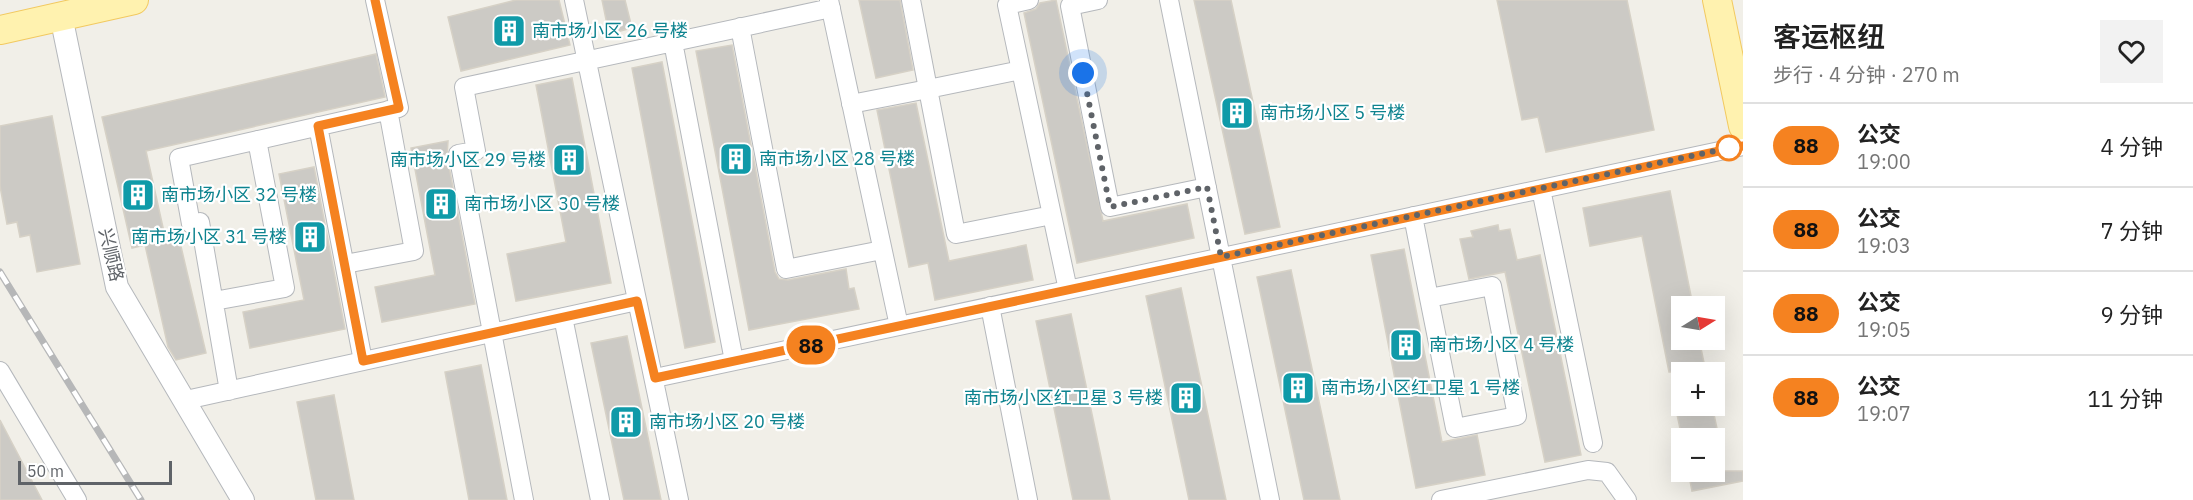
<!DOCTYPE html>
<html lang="zh">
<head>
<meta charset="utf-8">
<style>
  body { margin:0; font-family:"IBM Plex Sans","Noto Sans SC",sans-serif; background:#f2f2f2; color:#222; height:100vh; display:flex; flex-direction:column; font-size:22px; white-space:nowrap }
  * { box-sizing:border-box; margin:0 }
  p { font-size:20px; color:#767676 }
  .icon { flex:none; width:33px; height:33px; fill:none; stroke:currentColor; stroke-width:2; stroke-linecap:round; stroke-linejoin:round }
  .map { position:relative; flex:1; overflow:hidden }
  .sheet { display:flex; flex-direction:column; background:#fff; width:450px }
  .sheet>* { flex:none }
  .badge { padding:0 12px; border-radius:20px; font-size:21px; line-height:39px }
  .needle { width:39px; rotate:79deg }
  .buttons { position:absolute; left:1671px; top:296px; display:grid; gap:12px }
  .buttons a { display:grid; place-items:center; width:54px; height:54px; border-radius:0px; background:#fff; box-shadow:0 6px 24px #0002; font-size:30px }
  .scale { position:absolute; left:18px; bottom:15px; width:154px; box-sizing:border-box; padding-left:6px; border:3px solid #5f6368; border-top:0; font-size:16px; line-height:21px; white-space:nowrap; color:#5f6368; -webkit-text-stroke:4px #fff; paint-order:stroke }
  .you { position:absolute; width:30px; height:30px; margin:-15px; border:4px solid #fff; border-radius:50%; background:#1a73e8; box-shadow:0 0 0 9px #1a73e833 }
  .map>.badge { position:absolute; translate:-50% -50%; box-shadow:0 0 0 3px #fff }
  .round { display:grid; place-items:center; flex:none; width:63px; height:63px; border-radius:0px; background:#f2f2f2 }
  .overview { display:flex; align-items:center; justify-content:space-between; height:102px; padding:0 30px }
  h1 { font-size:28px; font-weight:600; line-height:45px }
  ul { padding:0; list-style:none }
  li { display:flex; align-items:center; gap:18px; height:84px; padding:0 30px; border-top:2px solid #e0e0e0 }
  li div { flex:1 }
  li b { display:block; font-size:22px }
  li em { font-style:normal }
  li .badge { min-width:66px; font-weight:700; text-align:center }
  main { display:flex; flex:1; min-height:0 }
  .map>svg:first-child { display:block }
</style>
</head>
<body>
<main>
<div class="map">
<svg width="1743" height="500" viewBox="0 0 1743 500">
  <rect width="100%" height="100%" fill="#f1efe8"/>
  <path fill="#cccac5" stroke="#d6d1c6" stroke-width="1.5" d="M516,0h43l11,45 -109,26 -13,-54z
    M602,0h23l7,28 -23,6z
    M859,0h41l13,70 -37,8z
    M1056,0l47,221 84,-17 7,34 -117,25 -53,-250 12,-4 4,-6z
    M1194,0h37l49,227 -35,7z
    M1497,0h130l27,130 -108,22 -8,-35 -16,3z
    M732,45l43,227 4,7 9,1 58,-11 3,20 5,-1 5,21 -110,21 -53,-279z
    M376,54l9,43 -239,54 20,90 13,-3 27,115 -30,7 -8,-13 -23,-102 -13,3 -30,-131z
    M662,62l53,280 -30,6 -53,-280z
    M572,78l39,205 -95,18 -9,-47 59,-12 -30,-157z
    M916,103l33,158 77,-16 7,35 -98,20 -7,-37 -19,4 -32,-157z
    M52,116l28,148 -43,8 -7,-37 -10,2 -3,-15 -10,2 -7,-38v-60z
    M448,141l-1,15 28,148 -93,18 -7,-35 60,-12 -24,-127z
    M314,167l31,162 -95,19 -7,-36 61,-12 -25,-126z
    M1670,191l23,115h-11v33h17l7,33h-37l-27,-136 -52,10 -7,-38z
    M1498,225l1,6 11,-2 7,31 23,-5 41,200 -36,7 -40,-190 -36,7 -9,-40 13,-2 -2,-6z
    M1404,249l38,193 35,-7 8,40 -69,13 -45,-233z
    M1291,270l49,230h-36l-47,-223z
    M1181,288l45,212h-37l-43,-204z
    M1071,314l39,186h-37l-37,-179z
    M627,336l34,164h-37l-33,-157z
    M481,365l26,135h-38l-24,-128z
    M334,395l20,105h-38l-19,-98z
    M1675,405h37l7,33h-37z
    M0,420l42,80h-42z
    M1688,471h55v10l-51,10z"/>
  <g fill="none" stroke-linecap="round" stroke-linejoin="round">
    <g stroke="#b5b8bc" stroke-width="20">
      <path id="minor" d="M574,0l105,500
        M829,0l70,326
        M1029,0l-22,5 61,285
        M1098,0l-28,6 40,201 97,-20
        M1169,0l101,500
        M740,27l46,242 96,-19
        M673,42l61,319
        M1021,70l-93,19 28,145 96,-19
        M851,104l77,-15 -17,-89
        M318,126l45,235
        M1541,189l52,254
        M1413,216l16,82
        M345,264l69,-13 -26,-141
        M1492,286l25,130 -62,12 -26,-130z
        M214,301l71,-13 -28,-148
        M990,306l38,194
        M563,317l37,183
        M0,371l77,129
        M655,378l1088,-232
        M229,391l-29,-169 -9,2 -12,-66 220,-50 -24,-108
        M186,400l451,-99
        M524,500l-66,-346 18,-3 -12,-64 367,-79
        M1441,500l147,-30 19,2 20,28"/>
    </g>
    <g stroke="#b5b8bc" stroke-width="24">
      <path id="tertiary" d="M61,16l56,271 126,213"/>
    </g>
    <g stroke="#f2c960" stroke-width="30">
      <path id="primary" d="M1717,0l26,126
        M0,30l134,-30"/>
    </g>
    <use href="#minor" stroke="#fff" stroke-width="18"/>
    <use href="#tertiary" stroke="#fff" stroke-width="22"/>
    <use href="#primary" stroke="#fff2af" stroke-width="28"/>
    <g stroke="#b6b7b8" stroke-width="7">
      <path id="rail" d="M0,272l141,228"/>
    </g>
    <use href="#rail" stroke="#fff" stroke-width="4.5" stroke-dasharray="14" stroke-linecap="butt"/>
  </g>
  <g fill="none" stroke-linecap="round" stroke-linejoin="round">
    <g stroke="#fff" stroke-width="14">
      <path id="line" d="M375,0l24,108 -81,18 45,235 274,-60 18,77 1088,-232"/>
    </g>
    <use href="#line" stroke="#f58220" stroke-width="9"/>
    <path stroke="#5f6368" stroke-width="6" stroke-dasharray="0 10.8" d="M1083,73l27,134 97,-20 14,70 508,-109"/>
  </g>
  <defs>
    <g id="building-square" transform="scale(1.725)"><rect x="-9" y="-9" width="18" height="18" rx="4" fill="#0f9aa8" stroke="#fff"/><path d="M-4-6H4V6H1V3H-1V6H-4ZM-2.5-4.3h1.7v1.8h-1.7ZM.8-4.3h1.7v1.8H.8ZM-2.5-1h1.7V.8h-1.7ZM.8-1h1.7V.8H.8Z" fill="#fff"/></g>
  </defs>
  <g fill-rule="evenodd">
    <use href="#building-square" x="509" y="31"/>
    <use href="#building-square" x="1237" y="113"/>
    <use href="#building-square" x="736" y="159"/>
    <use href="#building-square" x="569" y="160"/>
    <use href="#building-square" x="138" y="195"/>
    <use href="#building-square" x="441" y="204"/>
    <use href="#building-square" x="310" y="237"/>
    <use href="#building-square" x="1406" y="345"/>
    <use href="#building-square" x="1298" y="388"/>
    <use href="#building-square" x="1186" y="398"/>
    <use href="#building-square" x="626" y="422"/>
  </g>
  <circle fill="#fff" stroke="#f58220" stroke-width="3" cx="1729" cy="148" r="12"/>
  <g text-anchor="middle" stroke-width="4.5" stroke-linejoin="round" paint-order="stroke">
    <g font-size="18" fill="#0d838f" stroke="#fff" text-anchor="start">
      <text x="532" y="37">南市场小区 26 号楼</text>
      <text x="1260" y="119">南市场小区 5 号楼</text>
      <text x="759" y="165">南市场小区 28 号楼</text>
      <text x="546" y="166" text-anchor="end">南市场小区 29 号楼</text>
      <text x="161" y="201">南市场小区 32 号楼</text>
      <text x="464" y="210">南市场小区 30 号楼</text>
      <text x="287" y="243" text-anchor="end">南市场小区 31 号楼</text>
      <text x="1429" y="351">南市场小区 4 号楼</text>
      <text x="1321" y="394">南市场小区红卫星 1 号楼</text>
      <text x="1163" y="404" text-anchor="end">南市场小区红卫星 3 号楼</text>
      <text x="649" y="428">南市场小区 20 号楼</text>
    </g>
    <g font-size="18" fill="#5f6368" stroke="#fff">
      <text transform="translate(111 255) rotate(77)" y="6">兴顺路</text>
    </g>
  </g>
</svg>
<div class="buttons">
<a><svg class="needle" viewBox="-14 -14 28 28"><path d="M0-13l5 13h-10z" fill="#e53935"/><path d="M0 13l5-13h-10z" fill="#767676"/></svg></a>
<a>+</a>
<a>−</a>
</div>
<div class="scale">50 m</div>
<div class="you" style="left:1083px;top:73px"></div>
<b class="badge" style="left:811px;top:345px;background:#f58220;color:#111">88</b>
</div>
<section class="sheet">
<div class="overview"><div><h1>客运枢纽</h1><p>步行 · 4 分钟 · 270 m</p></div><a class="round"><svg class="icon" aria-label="heart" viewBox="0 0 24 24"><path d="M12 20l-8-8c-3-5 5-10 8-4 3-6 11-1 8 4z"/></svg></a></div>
<ul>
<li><span class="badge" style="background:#f58220;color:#111">88</span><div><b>公交</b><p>19:00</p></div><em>4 分钟</em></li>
<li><span class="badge" style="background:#f58220;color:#111">88</span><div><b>公交</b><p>19:03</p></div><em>7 分钟</em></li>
<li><span class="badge" style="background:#f58220;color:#111">88</span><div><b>公交</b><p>19:05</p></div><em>9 分钟</em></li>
<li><span class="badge" style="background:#f58220;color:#111">88</span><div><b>公交</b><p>19:07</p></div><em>11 分钟</em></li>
</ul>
</section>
</main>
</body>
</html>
